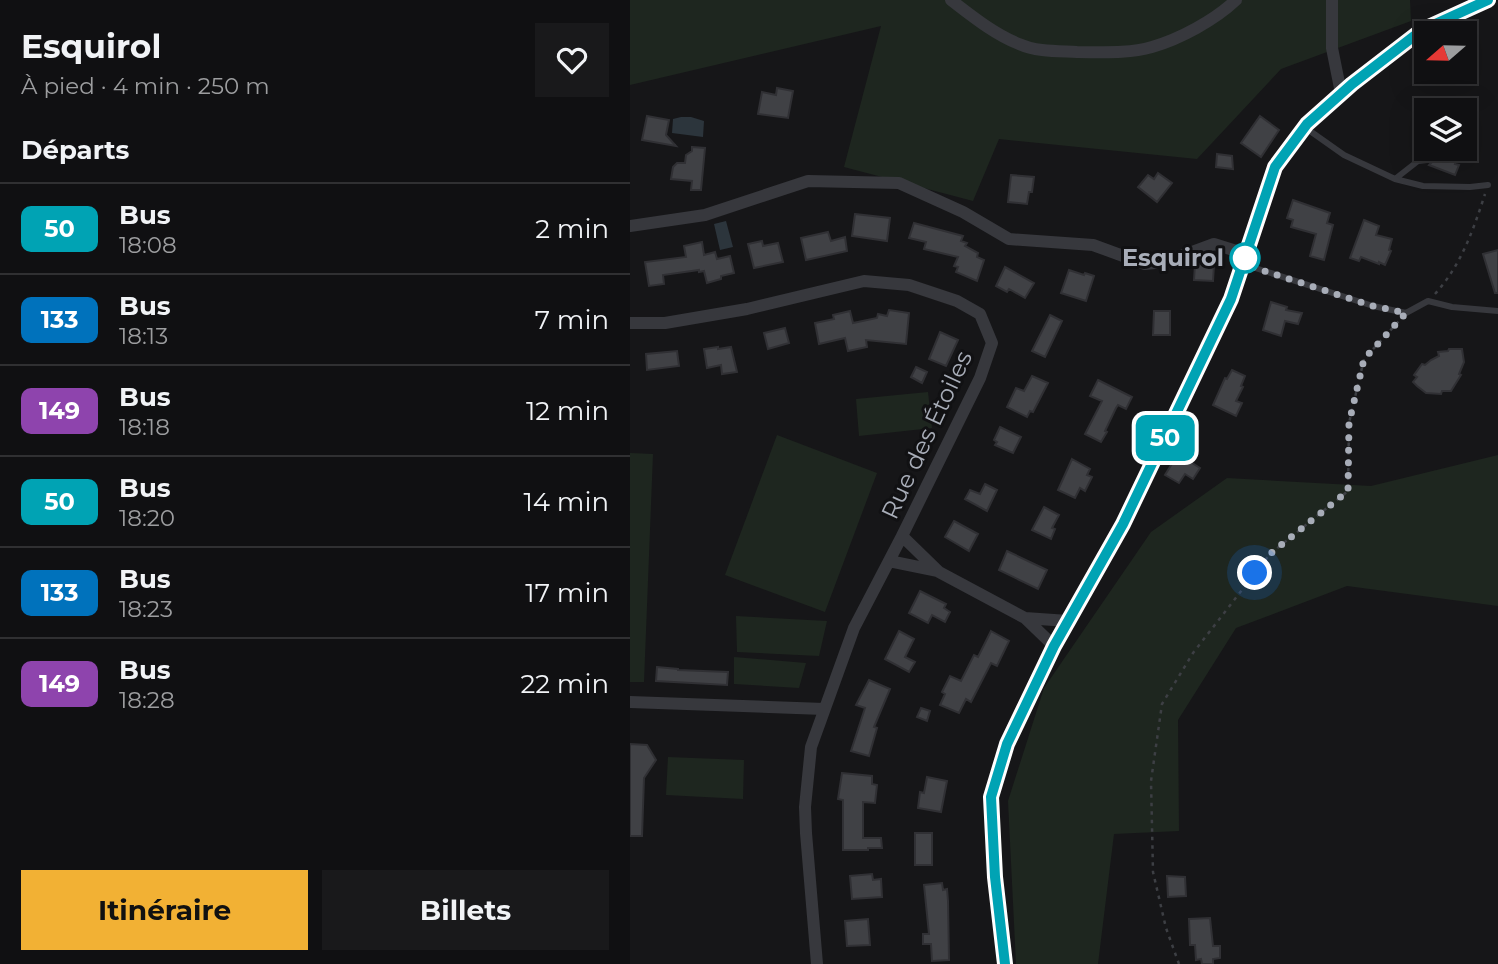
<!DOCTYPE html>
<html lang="fr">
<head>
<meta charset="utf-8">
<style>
  body { margin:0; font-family:Montserrat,sans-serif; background:#19191b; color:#f1f3f6; height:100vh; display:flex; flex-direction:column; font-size:26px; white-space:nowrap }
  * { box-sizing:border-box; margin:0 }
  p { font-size:23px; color:#9c9d9f }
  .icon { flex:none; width:38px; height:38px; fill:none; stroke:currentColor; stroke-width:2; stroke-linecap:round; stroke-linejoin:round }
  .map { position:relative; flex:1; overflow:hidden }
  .panel { display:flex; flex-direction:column; background:#101012; width:630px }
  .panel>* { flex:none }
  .badge { padding:0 14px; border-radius:10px; font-size:24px; line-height:46px }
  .needle { width:46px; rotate:250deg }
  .buttons { position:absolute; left:784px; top:21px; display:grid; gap:14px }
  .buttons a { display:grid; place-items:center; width:63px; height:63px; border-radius:0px; background:#101012; box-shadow:0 7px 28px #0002,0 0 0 2px #303032; font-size:35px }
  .you { position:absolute; width:35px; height:35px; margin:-18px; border:5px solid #fff; border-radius:50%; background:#1a73e8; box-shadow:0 0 0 10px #1a73e833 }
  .map>.badge { position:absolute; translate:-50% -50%; box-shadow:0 0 0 4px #fff }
  h2 { padding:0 21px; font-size:26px; line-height:63px }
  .round { display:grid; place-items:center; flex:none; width:74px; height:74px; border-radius:0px; background:#19191b }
  .headline { display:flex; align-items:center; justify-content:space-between; height:119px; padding:0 21px }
  h1 { font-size:33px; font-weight:700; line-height:52px }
  .cta { display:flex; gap:14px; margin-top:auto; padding:14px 21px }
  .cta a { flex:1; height:80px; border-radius:0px; background:#f2b134; color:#111; font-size:28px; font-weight:700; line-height:80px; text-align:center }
  .cta a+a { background:#19191b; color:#f1f3f6 }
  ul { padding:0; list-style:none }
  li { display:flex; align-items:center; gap:21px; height:91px; padding:0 21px; border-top:2px solid #303032 }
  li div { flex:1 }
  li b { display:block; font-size:26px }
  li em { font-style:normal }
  li .badge { min-width:77px; font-weight:700; text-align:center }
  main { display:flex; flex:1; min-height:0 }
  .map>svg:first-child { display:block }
</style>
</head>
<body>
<main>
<section class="panel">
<div class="headline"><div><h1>Esquirol</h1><p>À pied · 4 min · 250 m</p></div><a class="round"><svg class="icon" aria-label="heart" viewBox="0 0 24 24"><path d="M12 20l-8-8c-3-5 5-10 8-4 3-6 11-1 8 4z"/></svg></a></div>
<h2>Départs</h2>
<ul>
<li><span class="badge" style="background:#00a3b4;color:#fff">50</span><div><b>Bus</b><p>18:08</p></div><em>2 min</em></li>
<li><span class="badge" style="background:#0072bc;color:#fff">133</span><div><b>Bus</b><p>18:13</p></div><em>7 min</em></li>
<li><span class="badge" style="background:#8e44ad;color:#fff">149</span><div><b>Bus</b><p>18:18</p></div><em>12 min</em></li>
<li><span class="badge" style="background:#00a3b4;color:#fff">50</span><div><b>Bus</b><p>18:20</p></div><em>14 min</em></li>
<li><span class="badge" style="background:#0072bc;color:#fff">133</span><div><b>Bus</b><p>18:23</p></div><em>17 min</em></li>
<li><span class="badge" style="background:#8e44ad;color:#fff">149</span><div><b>Bus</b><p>18:28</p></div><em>22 min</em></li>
</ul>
<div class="cta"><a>Itinéraire</a><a>Billets</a></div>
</section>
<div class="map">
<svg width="868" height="964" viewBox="0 0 868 964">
  <rect width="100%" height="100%" fill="#161618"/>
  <path fill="#1e261f" d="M0,0h780l1,21 -130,48 -84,90 -198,-20 -26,62 -129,-34 37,-141 -251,59z
    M298,392l4,36 -73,8 -3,-37z
    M147,435l100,38 -52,139 -100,-37z
    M0,453l23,1 -9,228h-14z
    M868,455v151l-151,-20 -111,42 -58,92 1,111 -65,3 -16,130h-82l-8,-163 36,-113 107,-156 76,-54 144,8z
    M106,616l91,5 -8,35 -82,-4z
    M104,657l72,6 -7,25 -65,-4z
    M38,757l76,3 -1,39 -77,-4z"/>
  <path fill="#2c353c" d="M51,117h10l13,4 -1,16 -31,-4 1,-14z
    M96,221l7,26 -13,3 -6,-26z"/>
  <path fill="#404145" stroke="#303034" stroke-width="2" d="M147,88l16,3 -5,27 -30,-4 4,-22 14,3z
    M17,116l22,4 -3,15 10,11 -34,-6z
    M630,116l19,14 -18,27 -20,-14z
    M62,147l13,1 -4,42h-10l1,-9 -21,-2 2,-12 4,-4h8l1,-8 6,-4z
    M811,149h20l-6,15 4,1 -4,10 -26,-10 3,-3 1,-7 5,2z
    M587,154l15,2 1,13 -17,-2z
    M528,173l14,10 -15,19 -19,-15 10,-12 6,4z
    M381,175l23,2 -2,15h-3l-2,12 -19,-2z
    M663,200l37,13 -3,10 6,2 -9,35 -14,-4 6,-22 -25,-7 2,-7 -6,-2z
    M225,214l35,4 -3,23 -35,-5z
    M734,220l15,6 -3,9 16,4 -3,11 2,1 -6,14 -6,-3v2l-18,-7 -2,4 -9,-3z
    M284,223l49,13 -2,5 6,2 -2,3 13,7 -1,4 7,3 -7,21 -21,-9 2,-5 -4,-1 4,-9 -34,-8 2,-7 -17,-4z
    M198,232l3,9 14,-4 2,14 -41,9 -5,-22z
    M132,241l1,5 15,-3 5,19 -29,6 -6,-24z
    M72,242l2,13 11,-3 2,7 13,-3 4,17 -13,3v3l-14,4 -3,-12 -5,1v-2l-36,5 1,9 -15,2 -4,-24 41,-5 -2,-11z
    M868,250v43h-3l-12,-39z
    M565,264l19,1 -1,16 -19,-1z
    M375,267l29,16 -9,15 -16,-9 -2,3 -11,-6z
    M439,270l15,5 1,-2 9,3 -8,25 -25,-8z
    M641,302l16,5 -1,3 16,3 -4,11 -13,-3 -4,15 -18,-6z
    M259,310l20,3 -3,31 -40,-4 1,7 -19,4 -3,-13 -26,6 -4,-21 19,-4 -1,-4 17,-4 3,12 24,-5 1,-4 9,2z
    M524,311h16v24h-17z
    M420,315l12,6 -17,36 -13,-6z
    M155,328l4,15 -21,6 -4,-16z
    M310,332l18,8 -12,26 -17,-7z
    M88,347v2l13,-2 6,25 -15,2 -1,-9 -14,3 -3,-19z
    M819,349h13l2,13 -5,12 2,1 -10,16h-9l-1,3 -15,-1 -9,-7 -4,-4 4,-5 -3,-2 8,-11 3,1 6,-5 8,-4 -1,-4 10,-1z
    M47,351l2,15 -32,4 -1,-16z
    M286,367l11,5 -5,11 -11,-6z
    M602,370l13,6 -4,10 2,1 -7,14 6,2 -6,13 -23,-11 12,-27 2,1z
    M402,376l16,7 -15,29 -3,-1 -3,6 -20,-10 9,-19 8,3z
    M468,380l34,17 -6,12 -8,-4 -2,3 -11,23 2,1 -6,10 -16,-8 17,-33 -12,-5z
    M370,427l21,10 -8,16 -18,-8 2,-3 -3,-2z
    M548,454l22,14 -7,11 -8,-5 -6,9 -14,-8z
    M442,459l18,10 -3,6 5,2 -7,14 -5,-3 -5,10 -17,-8z
    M355,484l12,6 -10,21 -22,-12 5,-9 10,4z
    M414,507l15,8 -7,13 3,1 -4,10 -19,-9z
    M324,521l24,13 -9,17 -24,-14z
    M377,551l40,19 -9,19 -39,-19z
    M290,591l26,13 -2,4 6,4 -5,10 -13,-7 -4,8 -19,-10z
    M269,631l15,8 -9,18 10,5 -6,10 -24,-13z
    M361,631l18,10 -12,25 -6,-3 -20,39 -5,-3 -7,14 -19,-8 5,-11 -3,-2 8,-16 11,5 13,-26 4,2z
    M27,667l21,2v1l50,2 -1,13 -71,-4z
    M239,680l21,9 -16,38 3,1 -8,28 -18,-5 14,-43 -9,-3z
    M291,708l9,3 -3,10 -10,-4z
    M0,744l17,1 9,15 -12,18 -2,58h-12z
    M212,773l30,3v8l5,1 -2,18 -12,-1v36h18l1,10h-14v2h-25v-50l-5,-1z
    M297,777l20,4 -6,31 -23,-4 2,-16 4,1z
    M285,833h17v32h-17z
    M242,874l1,6 8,-1 1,18 -30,2 -2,-23z
    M537,876l18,1 1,19 -18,1z
    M312,883l1,7 4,-1 1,12 1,59 -17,1 -1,-17h-8v-10h6l-5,-49z
    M580,918l3,28h7v12l-7,1v5h-11l-1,-5 -5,1 -1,-15h-5l-1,-26z
    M238,919l2,26 -23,1 -2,-25z"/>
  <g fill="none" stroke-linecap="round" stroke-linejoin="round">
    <path stroke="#3d3f44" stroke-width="2.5" stroke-dasharray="3.5 5" stroke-linecap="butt" d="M805,294c26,-29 38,-63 50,-100
      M549,964l-13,-36 -13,-56 -2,-91 11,-77 31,-51 77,-99 78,-63 1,-68 15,-64 35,-38"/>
    <path stroke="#37383d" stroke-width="6" d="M678,125l2,6 34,24 51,24 23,-18 9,-1
      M765,179l28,7 47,1 18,-2
      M613,264l130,42 33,7 22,-12 24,6 46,4"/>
    <path stroke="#37383d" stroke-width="12" d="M321,0c21,16 43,34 68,44 18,8 39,7 58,8 25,0 51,2 75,-5 28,-8 63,-27 84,-47
      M702,0v48l9,45
      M0,226l75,-11 103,-34 91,2 64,29 46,27 84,6 52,19 20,-2 49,-18 32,10
      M0,323h35l82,-14 117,-28 45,4 48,16 23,13 12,29 -12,35 -78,158 37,36 86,46 43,3
      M259,561l49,10
      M395,618l29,28
      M0,702l194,7
      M187,964l-11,-131 -1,-26 6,-60 43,-119 48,-92
      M375,964l-10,-86 -4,-81 16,-53 47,-98 69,-122 108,-225 44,-132 32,-43 45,-40 70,-54 66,-30"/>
  </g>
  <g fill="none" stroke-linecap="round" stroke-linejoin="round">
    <g stroke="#fff" stroke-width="16">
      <path id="line" d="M375,964l-10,-87 -4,-80 16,-53 47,-98 69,-122 108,-225 44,-132 32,-43 45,-40 70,-54 66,-30"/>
    </g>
    <use href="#line" stroke="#00a3b4" stroke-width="10"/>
    <path stroke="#a8adb8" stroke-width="7" stroke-dasharray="0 12.6" d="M615,258l1,-4 -3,10 130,42 33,7 -42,46 -15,64 -1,68 -78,63 -15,19"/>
  </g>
  <circle fill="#fff" stroke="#00a3b4" stroke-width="3.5" cx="615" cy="258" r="14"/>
  <g text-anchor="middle" stroke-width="6" stroke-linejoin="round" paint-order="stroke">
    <g font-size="24" font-weight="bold" fill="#a8adb8" stroke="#111113" text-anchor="end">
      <text x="594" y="266">Esquirol</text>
    </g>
    <g font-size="24" fill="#a8adb8" stroke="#111113">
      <text transform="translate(297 435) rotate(-65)" y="8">Rue des Étoiles</text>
    </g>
  </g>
</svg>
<div class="buttons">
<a><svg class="needle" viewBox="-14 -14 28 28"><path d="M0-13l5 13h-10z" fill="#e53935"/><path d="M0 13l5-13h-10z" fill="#9c9d9f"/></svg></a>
<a><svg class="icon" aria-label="layers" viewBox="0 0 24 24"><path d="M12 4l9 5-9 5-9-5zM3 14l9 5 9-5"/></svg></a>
</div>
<div class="you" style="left:625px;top:573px"></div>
<b class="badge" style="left:535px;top:438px;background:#00a3b4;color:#fff">50</b>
</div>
</main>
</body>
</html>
